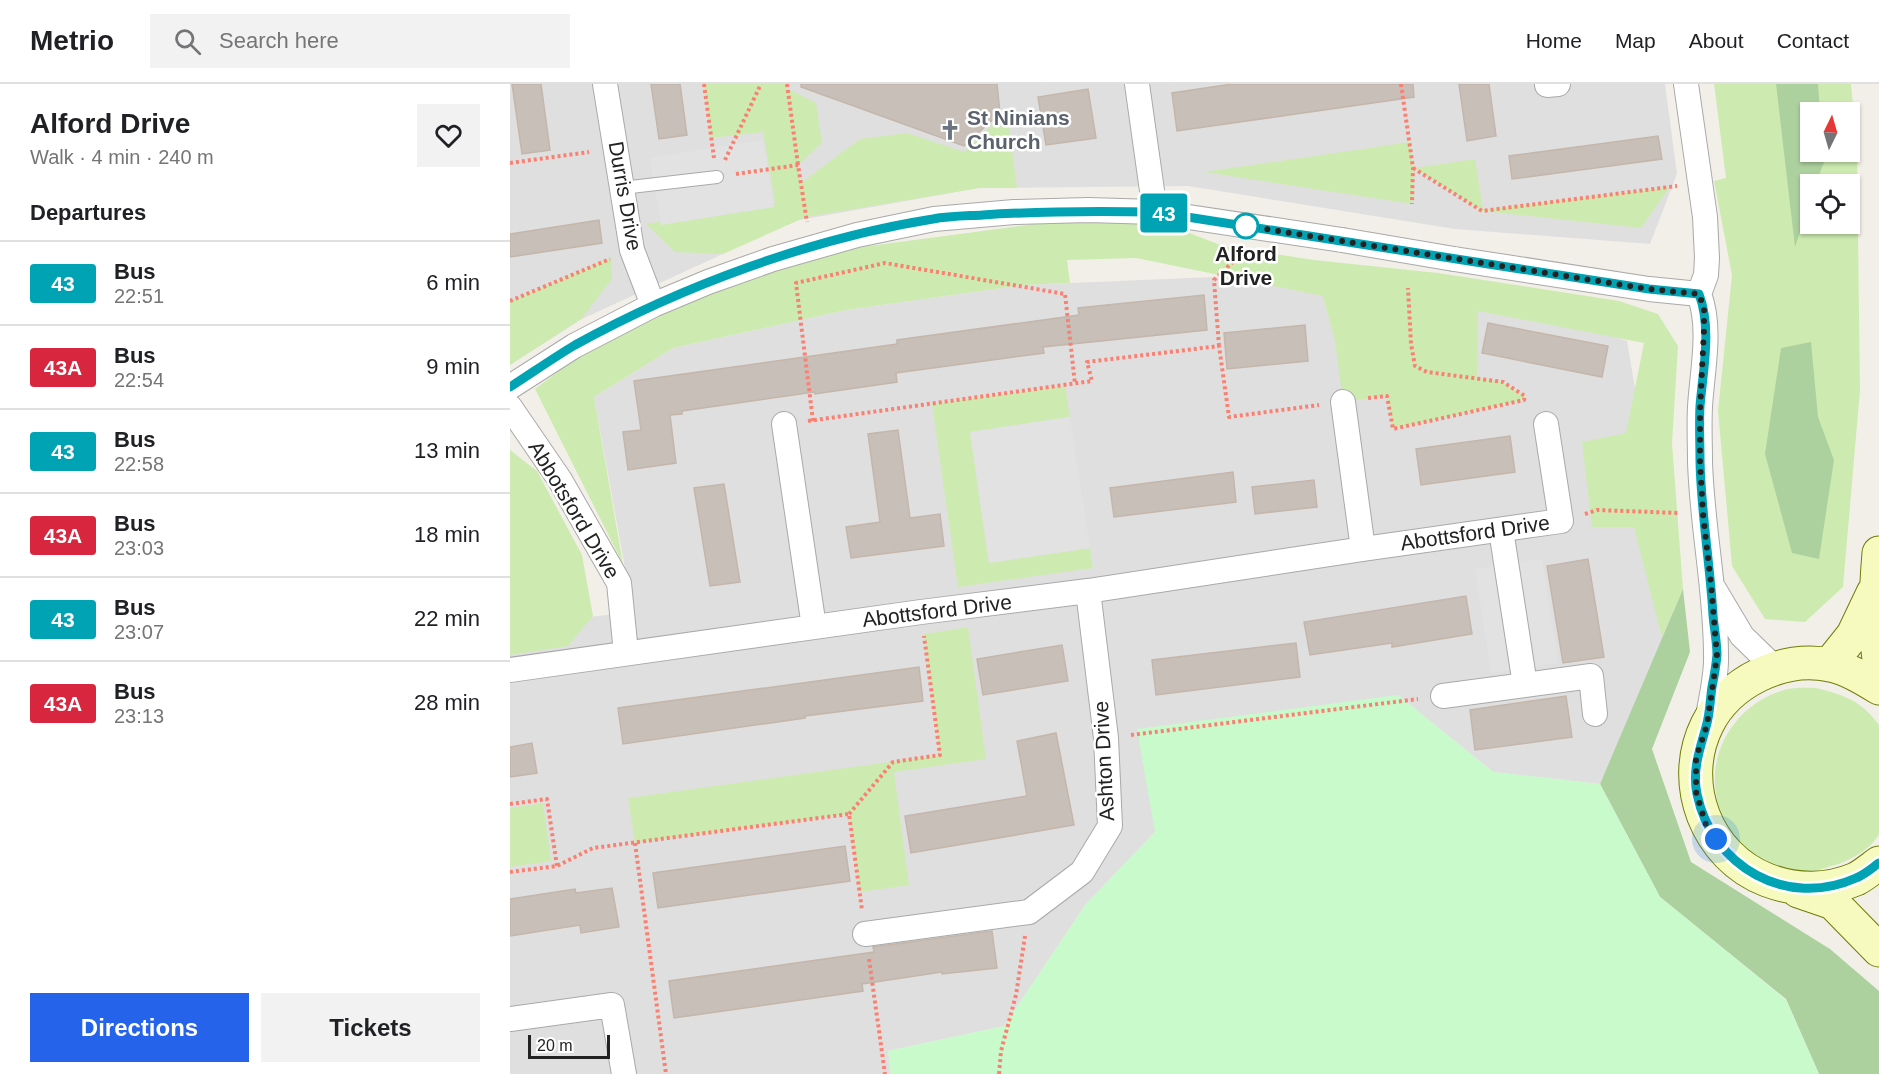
<!DOCTYPE html>
<html lang="en">
<head>
<meta charset="utf-8">
<style>
  body { margin:0; font-family:Arial,sans-serif; background:#f2f2f2; color:#202124; height:100vh; display:flex; flex-direction:column; font-size:22px; white-space:nowrap }
  * { box-sizing:border-box; margin:0 }
  p { font-size:20px; color:#757577 }
  .icon { flex:none; width:33px; height:33px; fill:none; stroke:currentColor; stroke-width:2; stroke-linecap:round; stroke-linejoin:round }
  .map { position:relative; flex:1; overflow:hidden }
  .sheet { display:flex; flex-direction:column; background:#fff; width:510px }
  .sheet>* { flex:none }
  .badge { padding:0 12px; border-radius:4px; font-size:21px; line-height:39px }
  .needle { width:39px; rotate:5deg }
  .fabs { position:absolute; left:1290px; top:18px; display:grid; gap:12px }
  .fabs a { display:grid; place-items:center; width:60px; height:60px; border-radius:0px; background:#fff; box-shadow:0 2px 4px #0004; font-size:30px }
  .scale { position:absolute; left:18px; bottom:15px; width:82px; box-sizing:border-box; padding-left:6px; border:3px solid #222; border-top:0; font-size:16px; line-height:21px; white-space:nowrap; color:#222; -webkit-text-stroke:4px #fff; paint-order:stroke }
  .you { position:absolute; width:30px; height:30px; margin:-15px; border:4px solid #fff; border-radius:50%; background:#1a73e8; box-shadow:0 0 0 9px #1a73e833 }
  .map>.badge { position:absolute; translate:-50% -50%; box-shadow:0 0 0 3px #fff }
  h2 { padding:0 30px; font-size:22px; line-height:54px }
  .round { display:grid; place-items:center; flex:none; width:63px; height:63px; border-radius:0px; background:#f2f2f2 }
  .summary { display:flex; align-items:center; justify-content:space-between; height:102px; padding:0 30px }
  h1 { font-size:28px; font-weight:600; line-height:45px }
  .button { display:flex; gap:12px; margin-top:auto; padding:12px 30px }
  .button a { flex:1; height:69px; border-radius:0px; background:#2563eb; color:#fff; font-size:24px; font-weight:600; line-height:69px; text-align:center }
  .button a+a { background:#f2f2f2; color:#202124 }
  ul { padding:0; list-style:none }
  li { display:flex; align-items:center; gap:18px; height:84px; padding:0 30px; border-top:2px solid #e0e0e0 }
  li div { flex:1 }
  li b { display:block; font-size:22px }
  li em { font-style:normal }
  li .badge { min-width:66px; font-weight:700; text-align:center }
  header { display:flex; align-items:center; gap:36px; box-sizing:border-box; height:84px; padding:0 30px; background:#fff; border-bottom:2px solid #e0e0e0 }
  header strong { font-size:28px }
  nav { display:flex; gap:33px; margin-inline-start:auto; font-size:21px }
  .search { width:420px; height:54px; background:#f2f2f2; display:flex; align-items:center; gap:15px; box-sizing:border-box; padding:0 21px; border-radius:0px; color:#757577; font-size:22px }
  main { display:flex; flex:1; min-height:0 }
  .map>svg:first-child { display:block }
</style>
</head>
<body>
<header>
<strong>Metrio</strong>
<div class="search"><svg class="icon" aria-label="search" viewBox="0 0 24 24"><circle cx="10" cy="10" r="6"/><path d="M15 15l6 6"/></svg>Search here</div>
<nav><a>Home</a><a>Map</a><a>About</a><a>Contact</a></nav>
</header>
<main>
<section class="sheet">
<div class="summary"><div><h1>Alford Drive</h1><p>Walk · 4 min · 240 m</p></div><a class="round"><svg class="icon" aria-label="heart" viewBox="0 0 24 24"><path d="M12 20l-8-8c-3-5 5-10 8-4 3-6 11-1 8 4z"/></svg></a></div>
<h2>Departures</h2>
<ul>
<li><span class="badge" style="background:#00a3b4;color:#fff">43</span><div><b>Bus</b><p>22:51</p></div><em>6 min</em></li>
<li><span class="badge" style="background:#d7263d;color:#fff">43A</span><div><b>Bus</b><p>22:54</p></div><em>9 min</em></li>
<li><span class="badge" style="background:#00a3b4;color:#fff">43</span><div><b>Bus</b><p>22:58</p></div><em>13 min</em></li>
<li><span class="badge" style="background:#d7263d;color:#fff">43A</span><div><b>Bus</b><p>23:03</p></div><em>18 min</em></li>
<li><span class="badge" style="background:#00a3b4;color:#fff">43</span><div><b>Bus</b><p>23:07</p></div><em>22 min</em></li>
<li><span class="badge" style="background:#d7263d;color:#fff">43A</span><div><b>Bus</b><p>23:13</p></div><em>28 min</em></li>
</ul>
<div class="button"><a>Directions</a><a>Tickets</a></div>
</section>
<div class="map">
<svg width="1369" height="990" viewBox="0 0 1369 990">
  <rect width="100%" height="100%" fill="#f2efe9"/>
  <path fill="#e0dfdf" d="M0,0h1155l12,90 -27,70 -195,-15 -267,-43 -209,2 -185,33 -212,98 -72,46z
    M841,187l89,9 187,61 47,276 -74,167 -107,-12 -95,-77 -243,137 -69,72 -82,122 -116,25 3,23h-381v-448l123,-14 -39,-215 79,-49 173,-38 178,-25z"/>
  <path fill="#cdebb0" fill-rule="evenodd" d="M194,0h83l1,5 28,14 6,40 -24,22 3,18 59,-44 47,-6 57,19 43,-41 10,77h-38l-173,29 -83,37 -48,-2 -29,-28 129,-21 -12,-71 -52,6z
    M1204,0h137l6,68 3,238 -17,197 -38,35 -40,-3 -33,-53 -14,-155 14,-136 -18,-94 12,-3zM1300,28h40v40h-40zM1300,100h40v40h-40z
    M900,58l3,26 62,-9 8,51 187,-23 -29,41 -159,-17 -68,-43 -2,36 -208,-32z
    M539,138l117,2 57,22 91,14 124,13 181,28 39,13 20,32 -6,97 11,146 -21,48 -28,-110h-42l-10,-85 44,-9 18,-90 -166,-32 -1,67 26,4 22,14 -1,4 -131,29 -6,-33 -44,6 -8,-61 -12,-45 -187,-38 -69,2 3,23 -46,2 -178,25 -173,38 -79,49 29,167 -88,-175 41,-31 137,-69 141,-41z
    M101,174l1,21 -31,40 -71,46v-64z
    M555,302l5,31 -100,15 19,130 101,-14 3,20 -135,19 -26,-183z
    M0,366l27,21 45,84 11,61 -25,30 -58,9z
    M458,543l18,132 -92,13 15,113 -49,7 -11,-78 -214,29 -7,-45 312,-43 -16,-121z
    M1306,604c28,7 45,12 63,37 0,27 0,55 0,82 0,7 0,20 0,27 -7,15 -33,29 -48,32 -6,2 -12,4 -18,5 -87,6 -132,-100 -68,-159 11,-10 25,-18 39,-22 10,-3 22,-2 32,-2z
    M33,719l8,58 -41,6v-59z"/>
  <path fill="#add19e" d="M1266,0h42l2,28h-10v40h13l1,10 -8,22h-6v17l-15,46z
    M1301,258l7,75 16,43 -15,99 -27,-6 -27,-99 16,-106z
    M1173,505l7,63 -38,97 39,113 139,87 49,42v83h-60l-33,-75 -126,-102 -60,-113z"/>
  <path fill="#c8facc" d="M888,611l95,77 107,12 60,113 126,103 33,74h-928l-3,-23 116,-25 82,-122 69,-72 -18,-103z"/>
  <path fill="#e2e2e2" d="M253,56l11,67 -113,18 -11,-67z
    M560,333l20,131 -101,15 -19,-131z
    M1032,475l16,104 -67,10 -16,-104z"/>
  <path fill="#c7bfb8" stroke="#c4b6ab" stroke-width="1.5" d="M2,0h29l9,66 -28,4z
    M141,0h29l7,51 -28,4z
    M291,0h196l3,29 -36,33 -163,-59z
    M722,0h181l1,13 -237,34 -5,-38z
    M949,0h30l7,52 -29,5z
    M578,5l8,49 -50,7 -8,-48z
    M1148,52l4,23 -150,20 -3,-23z
    M89,136l3,23 -92,14v-23z
    M694,211l3,35 -164,17 1,6 -148,20 1,9 -82,12 -1,-2 -132,19v3l-12,1 6,48 -48,7 -5,-38 18,-2 -7,-49 263,-37v-4l182,-25 -1,-7z
    M978,239l120,23 -6,31 -120,-24z
    M795,241l3,36 -81,8 -3,-36z
    M388,346l12,88 30,-4 4,32 -93,12 -5,-31 34,-5 -12,-88z
    M1000,352l5,36 -94,13 -5,-36z
    M723,388l3,30 -122,15 -4,-29z
    M804,396l3,27 -62,7 -3,-27z
    M214,400l16,98 -30,4 -16,-98z
    M1078,475l16,98 -41,6 -16,-97z
    M956,512l6,38 -80,13v-4l-82,12 -6,-33z
    M786,559l4,34 -144,18 -4,-35z
    M552,561l6,36 -85,14 -6,-36z
    M409,583l4,34 -118,15v2l-182,26 -5,-36z
    M1056,612l6,41 -97,13 -5,-40z
    M546,649l18,92 -163,28 -6,-37 122,-20 -10,-55z
    M22,659l5,30 -27,4v-30z
    M335,762l5,35 -192,27 -5,-35z
    M102,804l7,39 -38,6 -1,-8 -70,11v-37l65,-10 1,4z
    M482,847l5,37 -55,6v-2l-80,12 1,7 -189,27 -5,-37 205,-29 -1,-5z"/>
  <g fill="none" stroke-linecap="round" stroke-linejoin="round">
    <g stroke="#a9a9a9" stroke-width="14">
      <path id="lane" d="M112,104l95,-11"/>
    </g>
    <g stroke="#a9a9a9" stroke-width="26">
      <path id="street" d="M95,0l27,166 21,55
        M627,0l18,128
        M1176,0l19,133 2,41 -1,17 -7,19c13,34 3,77 1,113 -1,18 0,37 0,55 2,65 16,128 16,193 1,22 -6,46 -9,68
        M1037,1l11,-1
        M944,175l195,30 50,5
        M0,303l64,-41 79,-41 55,-23 65,-23 84,-24 77,-16 80,-7 74,-2 67,2 187,28
        M833,318l20,147
        M0,323l50,73 59,103 7,70
        M274,340l30,203
        M991,446l24,155
        M1204,505l28,47 33,32
        M0,586l411,-58 167,-21 275,-42 198,-28 -15,-97
        M933,612l148,-20 4,38
        M355,850l164,-22 53,-40 28,-46 -4,-88 -18,-147
        M0,935l102,-14 12,69"/>
    </g>
    <g stroke="#707d05" stroke-width="35">
      <path id="secondary" d="M1369,469c-3,35 -5,71 0,106
        M1319,581l24,-30 20,-42
        M1369,604c-16,-10 -31,-19 -49,-23 -47,-10 -102,17 -123,60 -29,59 0,132 60,155 29,11 61,11 89,-1 8,-4 16,-11 23,-16
        M1288,807l35,12 46,47"/>
    </g>
    <path stroke="#fa8072" stroke-width="4" stroke-dasharray="3 3" stroke-linecap="butt" d="M194,0l10,74
      M277,0l11,81
      M891,0l12,84 -1,36
      M215,76l36,-76
      M0,79l79,-11
      M903,84l69,43 195,-25
      M226,90l62,-9 9,57
      M0,217l100,-42
      M709,262l-5,-66 27,-26
      M858,314l19,-2 6,33 131,-29 1,-4 -22,-14 -76,-10 -12,-6 -4,-22 -3,-56
      M298,337l284,-40 -5,-19 132,-16 10,71 90,-12
      M303,337l-17,-138 89,-20 180,31 10,90
      M1075,430l12,-4 82,3
      M621,651l287,-36
      M0,720l37,-5 10,67
      M339,730l44,-52 47,-7 -16,-119
      M125,759l31,231
      M0,788l47,-6 36,-18 256,-34 13,96
      M359,875l16,115
      M489,990l2,-23 15,-56 9,-59"/>
    <use href="#lane" stroke="#fff" stroke-width="12"/>
    <use href="#street" stroke="#fff" stroke-width="24"/>
    <use href="#secondary" stroke="#f7fabf" stroke-width="33"/>
    <g stroke="#a9a9a9" stroke-width="26" stroke-linecap="butt">
      <path id="street-bridge" d="M832,156l112,19"/>
    </g>
    <use href="#street-bridge" stroke="#fff" stroke-width="24"/>
  </g>
  <g fill="none" stroke-linecap="round" stroke-linejoin="round">
    <g stroke="#fff" stroke-width="14">
      <path id="line" d="M0,303c22,-14 43,-29 65,-42 107,-59 237,-107 358,-126 16,-3 33,-3 50,-4 57,-4 115,-4 172,-3l494,77 50,5c13,34 4,76 1,112 -1,18 0,37 0,55 1,51 10,102 13,154 1,13 4,27 4,40 -1,11 -3,22 -5,32 -2,13 -2,27 -6,40 -6,22 -14,43 -9,67 15,73 90,115 159,84 8,-3 16,-10 23,-15"/>
    </g>
    <use href="#line" stroke="#00a3b4" stroke-width="9"/>
    <path stroke="#222" stroke-width="6" stroke-dasharray="0 10.8" d="M736,142l403,63 50,5 5,14v22l-4,81v51l3,52 8,70 6,72 -10,69 -11,33v34l10,33 10,14"/>
  </g>
  <defs>
    <g id="church-bare" transform="scale(1.62)"><path d="M-1.2-6h2.4v3.5h3.3v2.4h-3.3V6h-2.4V-.1h-3.3v-2.4h3.3Z" fill="#6b7280" stroke="#fff" stroke-width="2.5" paint-order="stroke"/></g>
  </defs>
  <g fill-rule="evenodd">
    <use href="#church-bare" x="440" y="46"/>
  </g>
  <circle fill="#fff" stroke="#00a3b4" stroke-width="3" cx="736" cy="142" r="12"/>
  <g text-anchor="middle" stroke-width="5" stroke-linejoin="round" paint-order="stroke">
    <g font-size="21" font-weight="bold" fill="#5b616d" stroke="#fff" text-anchor="start">
      <text x="457" y="41">St Ninians<tspan x="457" dy="24">Church</tspan></text>
    </g>
    <g font-size="21" fill="#222" stroke="#fff">
      <text transform="translate(115 112) rotate(80)" y="7">Durris Drive</text>
      <text transform="translate(64 426) rotate(59)" y="7">Abbotsford Drive</text>
      <text transform="translate(965 449) rotate(-8)" y="7">Abottsford Drive</text>
      <text transform="translate(427 527) rotate(-7)" y="7">Abottsford Drive</text>
      <text transform="translate(594 677) rotate(-93)" y="7">Ashton Drive</text>
    </g>
    <g font-size="21" font-weight="bold" fill="#222" stroke="#fff">
      <text x="736" y="177">Alford<tspan x="736" dy="24">Drive</tspan></text>
    </g>
  </g>
</svg>
<div class="fabs">
<a><svg class="needle" viewBox="-14 -14 28 28"><path d="M0-13l5 13h-10z" fill="#e53935"/><path d="M0 13l5-13h-10z" fill="#757577"/></svg></a>
<a><svg class="icon" aria-label="locate" viewBox="0 0 24 24"><circle cx="12" cy="12" r="6"/><path d="M12 2v4M12 18v4M2 12h4M18 12h4"/></svg></a>
</div>
<div class="scale">20 m</div>
<div class="you" style="left:1206px;top:755px"></div>
<b class="badge" style="left:654px;top:129px;background:#00a3b4;color:#fff">43</b>
</div>
</main>
</body>
</html>
